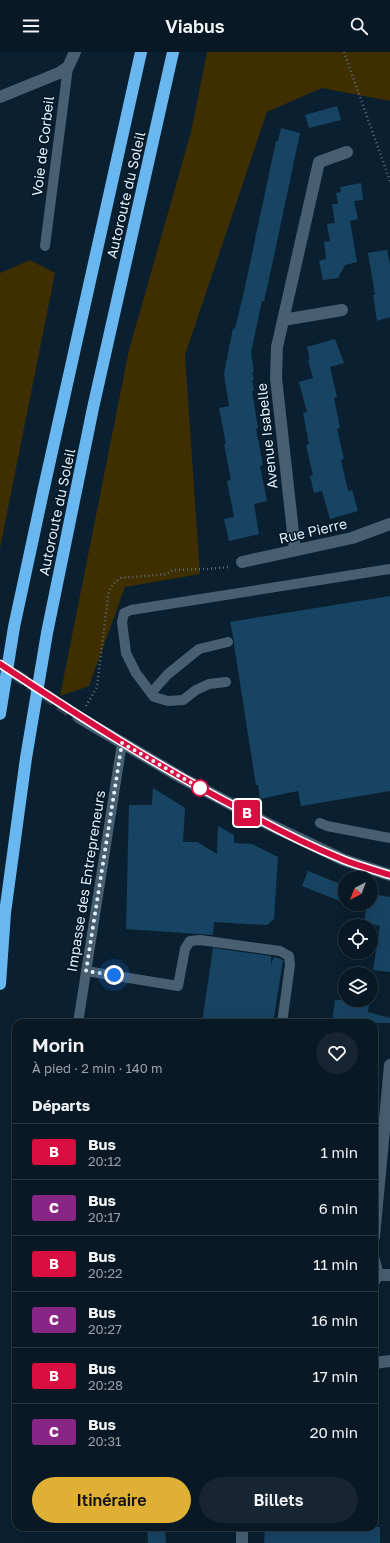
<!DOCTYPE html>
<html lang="fr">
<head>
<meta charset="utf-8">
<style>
  body { margin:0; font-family:"Golos Text",sans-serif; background:#162531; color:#f1f3f6; height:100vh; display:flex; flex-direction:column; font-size:15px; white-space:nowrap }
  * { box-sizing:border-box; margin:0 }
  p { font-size:13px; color:#98a0a6 }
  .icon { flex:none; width:22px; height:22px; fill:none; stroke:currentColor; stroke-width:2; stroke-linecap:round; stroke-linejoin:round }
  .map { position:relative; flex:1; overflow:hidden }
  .sheet { position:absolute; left:12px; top:967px; width:366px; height:512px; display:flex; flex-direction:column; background:#081824; border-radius:12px; box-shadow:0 4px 16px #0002,0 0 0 1px #293741 }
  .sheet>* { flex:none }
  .badge { padding:0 8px; border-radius:3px; font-size:14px; line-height:26px }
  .needle { width:26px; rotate:222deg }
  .tools { position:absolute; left:338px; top:819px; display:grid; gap:8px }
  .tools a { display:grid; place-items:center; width:40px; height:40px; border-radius:50%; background:#081824; box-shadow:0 4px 16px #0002,0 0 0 1px #293741; font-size:20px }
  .you { position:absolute; width:20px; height:20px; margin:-10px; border:3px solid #fff; border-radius:50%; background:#1a73e8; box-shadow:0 0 0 6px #1a73e833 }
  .map>.badge { position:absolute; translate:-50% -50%; box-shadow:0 0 0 2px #fff }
  h2 { padding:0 20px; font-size:15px; line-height:36px }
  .round { display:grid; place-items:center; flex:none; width:42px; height:42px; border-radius:21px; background:#162531 }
  .overview { display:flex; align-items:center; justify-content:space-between; height:68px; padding:0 20px }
  h1 { font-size:19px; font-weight:600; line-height:30px }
  .cta { display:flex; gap:8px; margin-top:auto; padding:8px 20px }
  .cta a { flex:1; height:46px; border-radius:24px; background:#dfb034; color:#111; font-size:16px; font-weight:600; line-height:46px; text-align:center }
  .cta a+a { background:#162531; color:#f1f3f6 }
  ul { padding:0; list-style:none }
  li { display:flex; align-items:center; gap:12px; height:56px; padding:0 20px; border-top:1px solid #293741 }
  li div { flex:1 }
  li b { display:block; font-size:15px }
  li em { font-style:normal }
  li .badge { min-width:44px; font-weight:700; text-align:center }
  header { display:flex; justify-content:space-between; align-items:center; height:52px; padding:0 20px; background:#081824; font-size:18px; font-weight:600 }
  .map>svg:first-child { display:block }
</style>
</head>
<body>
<header><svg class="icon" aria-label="menu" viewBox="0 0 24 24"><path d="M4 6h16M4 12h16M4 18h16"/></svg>Viabus<svg class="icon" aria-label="search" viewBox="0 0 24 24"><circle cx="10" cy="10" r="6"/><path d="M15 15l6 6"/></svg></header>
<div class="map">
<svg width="390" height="1491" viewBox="0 0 390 1491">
  <rect width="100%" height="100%" fill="#0a2030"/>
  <path fill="#3f2e00" d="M207,0h183v49l-68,-13 -55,24 -82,243 15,219 -75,13 -36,99 -29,10 69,-346 62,-218z
    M30,208l25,13 -55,275v-275z"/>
  <path fill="#184463" d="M337,54l4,14 -32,8 -4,-13z
    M281,76l19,5 -26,123 -10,45h-2l-3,14 -8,37 3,20h-2l2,8h-2l2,11h-2l6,37 -2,1 7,36 -3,1 7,35 -13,3 5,30 -30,7 -5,-22 10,-2 -7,-36 4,-1 -7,-36h2l-7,-36 10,-2 -5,-32 9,-46 2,1 8,-33 33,-155h2z
    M361,131l2,17 -9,1 4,18 -8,2 7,41 -12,3 -7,13 -15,2 -4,-19 7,-2 -2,-17 6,-1 -3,-17 8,-1 -3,-19h6l-2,-11 5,-1 -1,-5z
    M387,198l3,15v52l-13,4 -4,-26h2l-7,-42z
    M335,287l9,24 -14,4 7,30 -3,1 6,30 -3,1 7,30 -3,1 7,31 4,-1 6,21 -28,8 -8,-28 -8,2 -4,-17 3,-1 -7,-30 3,-1 -6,-31 4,-1 -8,-30 14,-4 -5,-18 2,-1 -3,-12z
    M390,544v195l-89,15 -3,-15 -38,8 -2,-14h-2l-22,-140v-4l-4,-19z
    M153,736l32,20 -2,34h14l20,12 1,-28 16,9v8l18,1 26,13 -4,62 -7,6 -53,-3 -1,13 -87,-6 3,-124h23z
    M308,819l37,15v17l-43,-17z
    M371,842l19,3v75l-17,-2 7,-44 -16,-4 3,-18h4z
    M213,896l58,8v8l3,-7 9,3 -10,63h-71z
    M335,948h34l-1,12 22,6v5h-58z
    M147,1475h18l1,16h-18z
    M265,1475h115v16h-116z"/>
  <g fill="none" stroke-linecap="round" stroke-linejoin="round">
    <path stroke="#2b3f4f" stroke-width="12" stroke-dasharray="12 6" stroke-linecap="butt" d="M0,612l80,54"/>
    <path stroke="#5a6d7b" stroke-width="2.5" stroke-dasharray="1 3" stroke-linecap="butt" d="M344,0l46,129
      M86,654l11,-19 11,-91c2,-9 5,-13 13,-18l46,-4 6,-4 34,-1 22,-2"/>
    <path stroke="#485f72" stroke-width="10" d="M45,194l23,-179
      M226,630l-17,2 -13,6 -13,10 -15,1 -14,-4 -18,-24 -10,-20 -4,-31 2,-9 7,-3 259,-41
      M151,641l17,-19 31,-25 29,-7
      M320,771l7,3 63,12
      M86,919l92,15 7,-37 5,-8 10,-1 80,11 9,5 1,9 -8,58
      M78,971l44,-280"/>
    <path stroke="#485f72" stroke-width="12" d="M0,45l59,-24 9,-6 7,-15
      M283,268l59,-10
      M295,498l-19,-172 1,-31 42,-185 28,-10
      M242,510l110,-24 38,-14
      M80,666l102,60 84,45 78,37 46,15
      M374,1185l16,-172
      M374,1208l4,15 -4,6
      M378,1223h12
      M374,1311l16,-2
      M242,1491v-16"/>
    <path stroke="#68b7f0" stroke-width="12" d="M0,662l14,-87 29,-135 98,-440
      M0,932l5,-71 21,-155 21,-125 46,-225 80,-356"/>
  </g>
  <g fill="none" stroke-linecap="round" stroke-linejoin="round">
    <g stroke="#fff" stroke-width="9">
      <path id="line" d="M0,612c77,51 155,101 238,144 34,19 70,37 106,52 15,6 31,10 46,15"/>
    </g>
    <use href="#line" stroke="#d80e41" stroke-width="6"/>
    <path stroke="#e3f1fc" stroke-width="4" stroke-dasharray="0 7.2" d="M114,923l-28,-4 36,-228 78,45"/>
  </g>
  <circle fill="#fff" stroke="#d80e41" stroke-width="2" cx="200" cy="736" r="8"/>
  <g text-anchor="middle" stroke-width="3" stroke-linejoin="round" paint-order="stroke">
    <g font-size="14" fill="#e3f1fc" stroke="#031726">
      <text transform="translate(43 94) rotate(-83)" y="5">Voie de Corbeil</text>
      <text transform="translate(126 143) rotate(-77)" y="5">Autoroute du Soleil</text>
      <text transform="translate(267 384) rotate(-96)" y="5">Avenue Isabelle</text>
      <text transform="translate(57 460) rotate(-78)" y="5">Autoroute du Soleil</text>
      <text transform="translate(313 479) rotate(-13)" y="5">Rue Pierre</text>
      <text transform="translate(86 829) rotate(-81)" y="5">Impasse des Entrepreneurs</text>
    </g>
  </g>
</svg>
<div class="tools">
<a><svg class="needle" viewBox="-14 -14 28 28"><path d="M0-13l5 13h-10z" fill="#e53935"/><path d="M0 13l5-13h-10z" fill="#98a0a6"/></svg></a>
<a><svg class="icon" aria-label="locate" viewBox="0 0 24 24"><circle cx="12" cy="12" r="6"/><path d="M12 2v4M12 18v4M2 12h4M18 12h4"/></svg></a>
<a><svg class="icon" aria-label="layers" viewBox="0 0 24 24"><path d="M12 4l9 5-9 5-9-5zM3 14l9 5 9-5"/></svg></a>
</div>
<div class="you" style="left:114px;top:923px"></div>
<b class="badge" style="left:247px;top:761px;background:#d80e41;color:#fff">B</b>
<section class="sheet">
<div class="overview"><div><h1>Morin</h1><p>À pied · 2 min · 140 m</p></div><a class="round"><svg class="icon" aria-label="heart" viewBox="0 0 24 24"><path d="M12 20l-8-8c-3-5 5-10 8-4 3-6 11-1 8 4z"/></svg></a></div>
<h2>Départs</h2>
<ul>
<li><span class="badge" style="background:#d80e41;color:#fff">B</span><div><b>Bus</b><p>20:12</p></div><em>1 min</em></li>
<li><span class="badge" style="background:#892685;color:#fff">C</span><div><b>Bus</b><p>20:17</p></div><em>6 min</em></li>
<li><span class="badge" style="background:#d80e41;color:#fff">B</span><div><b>Bus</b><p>20:22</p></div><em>11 min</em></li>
<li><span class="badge" style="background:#892685;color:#fff">C</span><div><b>Bus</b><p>20:27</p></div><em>16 min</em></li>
<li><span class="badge" style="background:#d80e41;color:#fff">B</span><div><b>Bus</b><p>20:28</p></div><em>17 min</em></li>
<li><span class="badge" style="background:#892685;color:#fff">C</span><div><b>Bus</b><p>20:31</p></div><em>20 min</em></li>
</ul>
<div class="cta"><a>Itinéraire</a><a>Billets</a></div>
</section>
</div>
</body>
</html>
